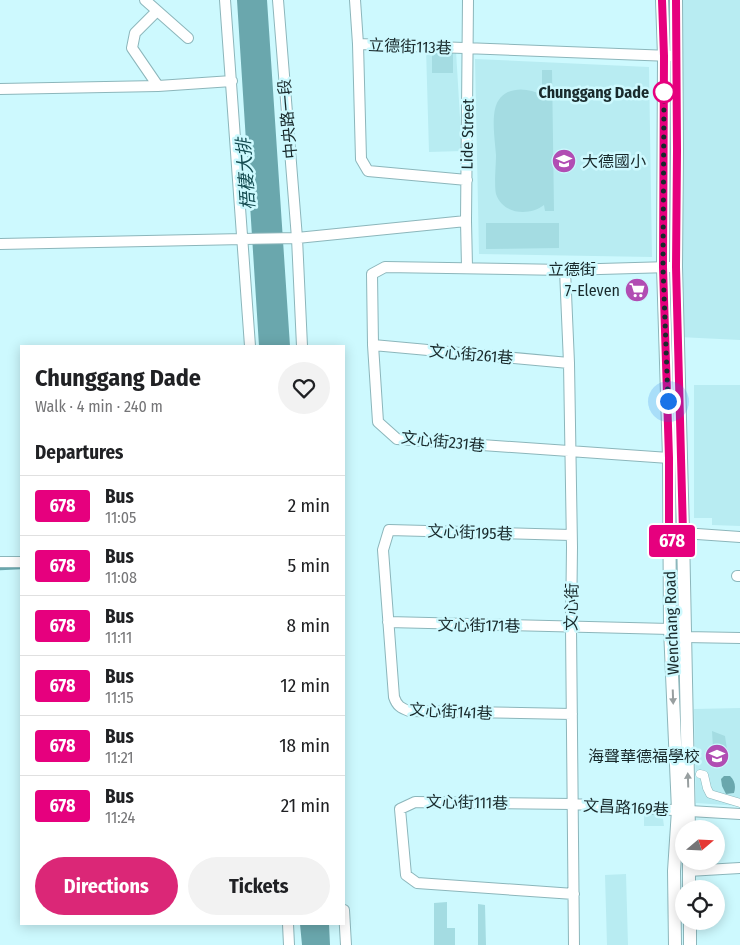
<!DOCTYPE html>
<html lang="en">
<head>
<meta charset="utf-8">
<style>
  body { margin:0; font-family:"Fira Sans Condensed","Noto Sans TC",sans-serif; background:#f2f2f2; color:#202124; height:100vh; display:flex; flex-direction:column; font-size:19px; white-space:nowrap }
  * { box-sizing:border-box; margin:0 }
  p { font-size:16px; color:#757577 }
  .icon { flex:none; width:28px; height:28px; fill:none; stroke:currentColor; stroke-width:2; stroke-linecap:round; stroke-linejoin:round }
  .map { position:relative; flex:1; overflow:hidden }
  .panel { position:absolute; left:20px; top:345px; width:325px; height:580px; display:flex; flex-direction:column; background:#fff; border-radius:0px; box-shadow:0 2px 12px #0003 }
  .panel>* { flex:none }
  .badge { padding:0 10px; border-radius:4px; font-size:18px; line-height:32px }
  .needle { width:32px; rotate:71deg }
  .controls { position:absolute; left:675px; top:820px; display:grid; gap:10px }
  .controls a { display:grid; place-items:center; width:50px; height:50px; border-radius:50%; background:#fff; box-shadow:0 2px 12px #0003; font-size:25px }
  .you { position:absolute; width:25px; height:25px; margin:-12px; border:4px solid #fff; border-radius:50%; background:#1a73e8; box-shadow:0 0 0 8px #1a73e833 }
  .map>.badge { position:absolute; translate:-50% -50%; box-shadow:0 0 0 2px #fff }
  h2 { padding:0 15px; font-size:19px; line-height:45px }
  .round { display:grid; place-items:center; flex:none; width:52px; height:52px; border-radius:26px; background:#f2f2f2 }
  .overview { display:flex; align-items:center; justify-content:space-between; height:85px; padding:0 15px }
  h1 { font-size:24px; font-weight:700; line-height:38px }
  .primary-button { display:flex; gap:10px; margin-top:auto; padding:10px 15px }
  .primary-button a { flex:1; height:58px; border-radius:30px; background:#db2777; color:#fff; font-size:20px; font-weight:700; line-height:58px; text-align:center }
  .primary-button a+a { background:#f2f2f2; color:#202124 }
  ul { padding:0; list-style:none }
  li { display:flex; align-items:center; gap:15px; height:60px; padding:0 15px; border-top:1px solid #e0e0e0 }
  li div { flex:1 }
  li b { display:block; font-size:19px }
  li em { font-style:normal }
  li .badge { min-width:55px; font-weight:700; text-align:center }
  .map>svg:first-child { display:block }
</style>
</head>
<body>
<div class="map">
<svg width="740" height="945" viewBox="0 0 740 945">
  <rect width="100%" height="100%" fill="#cdf9fe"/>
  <path fill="#b8ecf2" d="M683,0h57v340l-61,-3z
    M426,48l30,3 6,100 -33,1z
    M475,59l174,8 3,190 -173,-3z
    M694,385h46v141l-28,-1v-7h-18z
    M740,708v98l-44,-3 -2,-94z
    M644,814l15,1 4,4 1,7h-20z
    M626,874l2,71h-21l-2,-70z"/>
  <path fill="#a4dce2" d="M453,51v22h-21v-21z
    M542,70h10l2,141h-9l-1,-6c-14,11 -41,10 -48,-11 -2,-10 0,-28 0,-39 -1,-13 -4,-33 -1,-46 5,-23 31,-23 47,-14z
    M486,223h73v25l-73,1z
    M712,731l13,5 3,20 -3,9h-11z
    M447,902v26h8v17h-21v-42z
    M478,904l7,1 1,40h-8z"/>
  <path fill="#6aa7ad" d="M237,0h30l23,346h-31z
    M724,776h6c5,5 6,10 4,17l-8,1 -4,-8 -1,-7z
    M300,924h29l1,21h-28z"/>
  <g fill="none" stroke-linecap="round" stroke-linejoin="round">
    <path stroke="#6aa7ad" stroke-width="2.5" d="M0,569l21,-1"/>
    <g stroke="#8cb6bb" stroke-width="9">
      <path id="pedestrian" d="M700,774l4,1 3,13 3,6 30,9"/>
    </g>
    <g stroke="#8cb6bb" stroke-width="12">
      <path id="minor" d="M145,0l43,38
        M225,0l25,346
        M278,0l19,238 5,108
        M355,0l3,44
        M157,11l-22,22 -3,15 26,38
        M0,89l158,-3 74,-5
        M467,180l-99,-9 -7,-12 -3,-115 313,12
        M0,244l297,-6 169,-17
        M467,267l-1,-46 2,-221
        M565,270l4,93 3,184 -1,80 3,318
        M373,345l196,18
        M669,458l-272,-19 -19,-17 -5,-77 -1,-71 13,-7 180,3 105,-3
        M571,535l-182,-5 -6,20 11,147c3,9 7,11 15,14l163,3
        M669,543l14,-10 57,4
        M0,562h21
        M737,576h3
        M388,622l282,7 15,8 55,1
        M688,871l52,-3
        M574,894l-157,-11 -11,-8 -6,-66 15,-7 158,2 167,10
        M344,910l2,35
        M288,924l1,21"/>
    </g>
    <g stroke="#8cb6bb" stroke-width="14">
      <path id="tertiary" d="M662,0l2,56 -1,211 6,191 1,171 8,181 -4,61 1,74
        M676,0l1,150 -1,117 7,266 6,296
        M689,861v28
        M690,921v24"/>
    </g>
    <use href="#pedestrian" stroke="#fff" stroke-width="8"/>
    <use href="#minor" stroke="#fff" stroke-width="10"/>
    <use href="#tertiary" stroke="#fff" stroke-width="12"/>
  </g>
  <defs><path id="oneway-solid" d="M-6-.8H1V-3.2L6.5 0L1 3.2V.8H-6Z" transform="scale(1.25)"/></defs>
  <g fill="#989fa0">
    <use href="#oneway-solid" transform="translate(673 697) rotate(88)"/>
    <use href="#oneway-solid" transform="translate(688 780) rotate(-92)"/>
  </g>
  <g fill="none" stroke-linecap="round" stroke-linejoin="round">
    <g stroke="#fff" stroke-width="11">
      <path id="line" d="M662,0l2,56 -1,211 6,191v85l14,-10 -7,-266 1,-117 -1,-150"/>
    </g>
    <use href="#line" stroke="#e6007e" stroke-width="8"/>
    <path stroke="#192a2c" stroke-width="5" stroke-dasharray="0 9" d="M664,92l-1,175 5,134"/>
  </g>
  <defs>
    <g id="school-disc" transform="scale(1.25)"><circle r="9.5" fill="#b14db3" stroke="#cdf9fe"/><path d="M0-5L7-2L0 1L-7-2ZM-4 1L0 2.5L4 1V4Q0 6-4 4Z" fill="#fff"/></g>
    <g id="supermarket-disc" transform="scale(1.25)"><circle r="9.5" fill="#b14db3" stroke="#cdf9fe"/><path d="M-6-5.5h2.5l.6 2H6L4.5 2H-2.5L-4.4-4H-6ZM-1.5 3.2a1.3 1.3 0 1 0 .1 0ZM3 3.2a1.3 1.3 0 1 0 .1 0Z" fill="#fff"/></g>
  </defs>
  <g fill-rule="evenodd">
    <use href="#school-disc" x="564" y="161"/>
    <use href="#supermarket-disc" x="637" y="290"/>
    <use href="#school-disc" x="717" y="756"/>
  </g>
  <circle fill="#fff" stroke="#e6007e" stroke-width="2.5" cx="664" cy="92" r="10"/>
  <g text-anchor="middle" stroke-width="5" stroke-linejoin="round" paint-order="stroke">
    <g font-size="16" fill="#192a2c" stroke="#cdf9fe">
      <text transform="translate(410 46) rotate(2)" y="6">立德街113巷</text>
      <text transform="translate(287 119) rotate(-95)" y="6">中央路一段</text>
      <text transform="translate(467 134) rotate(-89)" y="6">Lide Street</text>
      <text x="572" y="275">立德街</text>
      <text transform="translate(471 354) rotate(5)" y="6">文心街261巷</text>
      <text transform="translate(443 441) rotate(6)" y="6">文心街231巷</text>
      <text transform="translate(470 532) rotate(2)" y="6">文心街195巷</text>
      <text transform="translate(571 607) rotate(-89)" y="6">文心街</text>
      <text transform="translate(671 623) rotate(-92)" y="6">Wenchang Road</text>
      <text transform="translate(479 625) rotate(1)" y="6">文心街171巷</text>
      <text transform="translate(451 711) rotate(3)" y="6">文心街141巷</text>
      <text transform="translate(467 802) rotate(1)" y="6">文心街111巷</text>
      <text transform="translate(626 807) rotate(3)" y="6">文昌路169巷</text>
    </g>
    <g font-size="16" font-weight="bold" fill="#192a2c" stroke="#cdf9fe" text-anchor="end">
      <text x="649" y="98">Chunggang Dade</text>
    </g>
    <g font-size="16" fill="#192a2c" stroke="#cdf9fe" text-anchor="end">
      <text x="582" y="167" text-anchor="start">大德國小</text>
      <text x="620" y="296">7-Eleven</text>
      <text x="700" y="762">海聲華德福學校</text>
    </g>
    <g font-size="18" font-style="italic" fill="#154c51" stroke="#cdf9fe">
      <text transform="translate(246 174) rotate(-94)" y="6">梧棲大排</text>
    </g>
  </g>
</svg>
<div class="controls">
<a><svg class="needle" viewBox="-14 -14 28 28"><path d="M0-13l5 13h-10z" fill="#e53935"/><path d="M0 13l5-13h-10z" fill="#757577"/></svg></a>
<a><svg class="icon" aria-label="locate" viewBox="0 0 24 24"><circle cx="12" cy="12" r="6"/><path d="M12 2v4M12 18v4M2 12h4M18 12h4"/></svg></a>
</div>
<div class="you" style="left:668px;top:401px"></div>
<b class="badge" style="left:672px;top:541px;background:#e6007e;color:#fff">678</b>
<section class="panel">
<div class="overview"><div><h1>Chunggang Dade</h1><p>Walk · 4 min · 240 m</p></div><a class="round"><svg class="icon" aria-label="heart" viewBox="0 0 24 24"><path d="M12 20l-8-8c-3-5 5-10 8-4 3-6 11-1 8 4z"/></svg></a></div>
<h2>Departures</h2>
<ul>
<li><span class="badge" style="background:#e6007e;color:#fff">678</span><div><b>Bus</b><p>11:05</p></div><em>2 min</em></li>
<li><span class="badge" style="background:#e6007e;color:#fff">678</span><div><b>Bus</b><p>11:08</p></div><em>5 min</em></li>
<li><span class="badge" style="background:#e6007e;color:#fff">678</span><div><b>Bus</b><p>11:11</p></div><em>8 min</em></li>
<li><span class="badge" style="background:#e6007e;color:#fff">678</span><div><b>Bus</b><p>11:15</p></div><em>12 min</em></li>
<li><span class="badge" style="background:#e6007e;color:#fff">678</span><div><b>Bus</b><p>11:21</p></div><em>18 min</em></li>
<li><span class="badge" style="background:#e6007e;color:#fff">678</span><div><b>Bus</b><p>11:24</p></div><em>21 min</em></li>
</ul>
<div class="primary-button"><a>Directions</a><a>Tickets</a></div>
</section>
</div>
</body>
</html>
